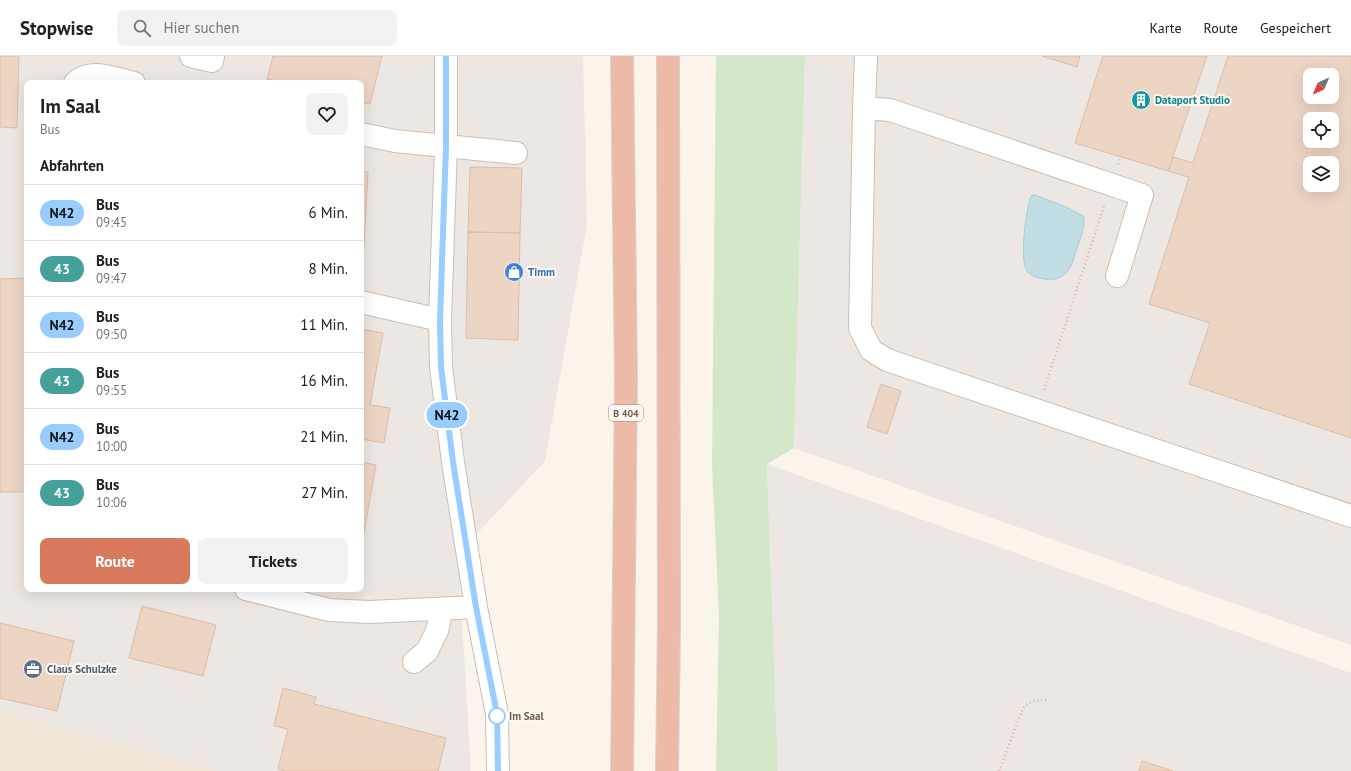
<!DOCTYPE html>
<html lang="de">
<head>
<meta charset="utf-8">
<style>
  body { margin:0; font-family:"PT Sans",sans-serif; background:#f2f2f2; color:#202124; height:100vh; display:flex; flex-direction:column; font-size:15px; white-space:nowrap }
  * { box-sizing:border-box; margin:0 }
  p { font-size:13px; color:#757577 }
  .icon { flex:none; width:22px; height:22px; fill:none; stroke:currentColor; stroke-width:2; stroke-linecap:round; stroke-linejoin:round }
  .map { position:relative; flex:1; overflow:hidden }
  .side { position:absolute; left:24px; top:24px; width:340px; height:512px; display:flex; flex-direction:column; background:#fff; border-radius:8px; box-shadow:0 4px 16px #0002 }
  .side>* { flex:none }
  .badge { padding:0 8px; border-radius:13px; font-size:14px; line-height:26px }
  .needle { width:26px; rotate:224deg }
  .controls { position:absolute; left:1303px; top:12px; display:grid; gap:8px }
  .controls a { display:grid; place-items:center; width:36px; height:36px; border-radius:8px; background:#fff; box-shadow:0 4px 16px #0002; font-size:20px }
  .map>.badge { position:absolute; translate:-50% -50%; box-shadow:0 0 0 2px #fff }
  h2 { padding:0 16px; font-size:15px; line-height:36px }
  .round { display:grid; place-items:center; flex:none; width:42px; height:42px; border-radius:8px; background:#f2f2f2 }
  .overview { display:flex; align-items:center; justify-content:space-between; height:68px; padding:0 16px }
  h1 { font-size:19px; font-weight:600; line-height:30px }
  .primary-button { display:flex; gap:8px; margin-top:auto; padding:8px 16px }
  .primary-button a { flex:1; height:46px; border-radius:8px; background:#d8785c; color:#fff; font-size:16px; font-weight:600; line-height:46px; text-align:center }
  .primary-button a+a { background:#f2f2f2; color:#202124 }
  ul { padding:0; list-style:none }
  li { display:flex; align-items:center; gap:12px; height:56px; padding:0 16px; border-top:1px solid #e0e0e0 }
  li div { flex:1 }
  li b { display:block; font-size:15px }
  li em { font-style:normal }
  li .badge { min-width:44px; font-weight:700; text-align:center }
  header { display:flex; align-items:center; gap:24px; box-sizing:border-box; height:56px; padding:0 20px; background:#fff; border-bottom:1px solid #e0e0e0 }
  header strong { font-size:19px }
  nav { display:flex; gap:22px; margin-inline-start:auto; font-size:14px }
  .search { width:280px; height:36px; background:#f2f2f2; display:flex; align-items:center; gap:10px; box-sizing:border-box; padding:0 14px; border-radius:8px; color:#757577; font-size:15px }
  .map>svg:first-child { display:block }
</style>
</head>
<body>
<header>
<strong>Stopwise</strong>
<div class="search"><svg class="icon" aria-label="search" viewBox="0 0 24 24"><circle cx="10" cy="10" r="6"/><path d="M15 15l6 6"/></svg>Hier suchen</div>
<nav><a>Karte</a><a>Route</a><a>Gespeichert</a></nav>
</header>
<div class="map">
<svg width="1351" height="715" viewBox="0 0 1351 715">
  <rect width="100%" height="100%" fill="#fbf4ea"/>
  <path fill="#f2e6d9" d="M0,654l217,61h-217z"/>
  <path fill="#ece7e3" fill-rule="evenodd" d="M0,0h583l4,168 -42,237 -87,93 13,217h-254l-217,-61zM27,27h334v506h-334z
    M805,0h546v589l-557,-197zM1310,19h22v22h-22zM1310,63h22v22h-22zM1310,107h22v22h-22z
    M767,408l584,209v98h-573z"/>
  <path fill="#d5e7c9" d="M716,0h89l-11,392 -27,16 11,307h-62l3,-154 -7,-153z"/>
  <path fill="#c0dee3" stroke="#a7ccd4" d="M1035,139l31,12 17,9c3,9 -2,20 -5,29 -7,21 -9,37 -34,34 -6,-1 -13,-3 -17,-8 -8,-12 -1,-61 4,-75z"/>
  <path fill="#edd5c4" stroke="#debca6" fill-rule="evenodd" d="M0,0h19l-2,72 -17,-1z
    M273,0h109l-12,48 -9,-2v-19h-77l-17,-4z
    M1042,0h38l-3,11z
    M1103,0h104l-39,115 -93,-28z
    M1228,0h123v382l-162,-54 21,-61 -61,-19 40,-127 -21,-6 5,-14 20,6zM1310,19h22v22h-22zM1310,63h22v22h-22zM1310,107h22v22h-22z
    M470,111l52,1 -2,65 -52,-1z
    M361,115l7,1 -5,92h-2z
    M468,176l52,1 -2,107 -52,-2z
    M27,222v214h-27v-213z
    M361,273l22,4 -13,72 20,3 -6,35 -23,-4z
    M881,328l20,7 -14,43 -20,-7z
    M361,406l15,3 -15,84z
    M142,550l74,19 -13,51 -74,-18z
    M0,567l74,18 -17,70 -57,-13z
    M283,632l33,9 -2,7 132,34 -8,33h-152l-8,-2 10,-40 -14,-3z
    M1142,705l31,10h-34z"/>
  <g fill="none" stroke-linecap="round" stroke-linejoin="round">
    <g stroke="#ccbdb1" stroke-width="24">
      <path id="minor" d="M191,0l21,5 1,-5
        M446,0v90l-6,174 1,47 12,95 23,145 21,107 1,57
        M866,0l-2,52 26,2 252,85 -25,81
        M75,27c15,-16 40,-4 59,0
        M864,52l-4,220 11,22 16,10 464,156
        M361,78l34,7 121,12
        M361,246l79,18
        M246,533l83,21 40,2 107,-5
        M414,606l13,-11 10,-20 5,-22"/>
    </g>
    <g stroke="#d8d1ce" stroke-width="24">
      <path id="highway" d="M622,715l4,-395 -4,-320
        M667,715l2,-146 -1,-569"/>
    </g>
    <path stroke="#d3b8a7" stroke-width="2.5" stroke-dasharray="1 3" stroke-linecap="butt" d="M1118,108l3,-8
      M1044,334l60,-184
      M999,715l24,-63c9,-9 14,-8 26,-8"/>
    <use href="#minor" stroke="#fff" stroke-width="22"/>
    <use href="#highway" stroke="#eebaa8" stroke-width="22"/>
  </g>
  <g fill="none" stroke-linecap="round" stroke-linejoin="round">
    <g stroke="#fff" stroke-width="9">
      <path id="line" d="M446,0v90l-6,174 1,47 12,95 23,145 21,107 1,57"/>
    </g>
    <use href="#line" stroke="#9cf" stroke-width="6"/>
  </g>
  <defs>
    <g id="building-disc" transform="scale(1)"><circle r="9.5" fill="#0f9aa8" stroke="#fdf8f0"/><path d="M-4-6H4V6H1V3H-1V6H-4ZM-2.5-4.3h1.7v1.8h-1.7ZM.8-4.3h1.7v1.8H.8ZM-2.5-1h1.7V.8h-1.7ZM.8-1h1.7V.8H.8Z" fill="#fff"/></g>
    <g id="shop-disc" transform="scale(1)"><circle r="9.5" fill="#3f7fe0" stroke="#fdf8f0"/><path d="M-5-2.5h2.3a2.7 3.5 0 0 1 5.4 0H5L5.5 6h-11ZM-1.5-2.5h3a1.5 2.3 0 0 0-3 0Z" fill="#fff"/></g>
    <g id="office-disc" transform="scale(1)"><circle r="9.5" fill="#5c6f8a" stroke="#fdf8f0"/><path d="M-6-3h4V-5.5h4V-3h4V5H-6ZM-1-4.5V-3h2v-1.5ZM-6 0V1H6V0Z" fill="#fff"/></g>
  </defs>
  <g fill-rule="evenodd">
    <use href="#building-disc" x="1141" y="44"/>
    <use href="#shop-disc" x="514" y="216"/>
    <use href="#office-disc" x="33" y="613"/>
  </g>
  <circle fill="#fff" stroke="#9cf" stroke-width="2" cx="497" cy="660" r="8"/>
  <g text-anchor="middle" stroke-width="4" stroke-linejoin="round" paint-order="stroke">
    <rect fill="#fdf8f0" stroke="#9c8b80" stroke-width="1" x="609" y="349" width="34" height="16" rx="3"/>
    <g font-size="10" font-weight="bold" fill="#735c50">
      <text x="626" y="361">B 404</text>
    </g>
    <g font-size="11" font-weight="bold" fill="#0d838f" stroke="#fdf8f0" text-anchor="start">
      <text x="1155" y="48">Dataport Studio</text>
    </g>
    <g font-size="11" font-weight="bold" fill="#366cbe" stroke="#fdf8f0" text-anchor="start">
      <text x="528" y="220">Timm</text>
    </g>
    <g font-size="11" font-weight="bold" fill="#4e5e75" stroke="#fdf8f0" text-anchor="start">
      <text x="47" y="617">Claus Schulzke</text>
    </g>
    <g font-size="11" font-weight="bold" fill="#735c50" stroke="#fdf8f0" text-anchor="start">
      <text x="509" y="664">Im Saal</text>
    </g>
  </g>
</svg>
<div class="controls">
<a><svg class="needle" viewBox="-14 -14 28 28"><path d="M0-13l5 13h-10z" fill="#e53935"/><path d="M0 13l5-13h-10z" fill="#757577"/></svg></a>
<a><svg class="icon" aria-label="locate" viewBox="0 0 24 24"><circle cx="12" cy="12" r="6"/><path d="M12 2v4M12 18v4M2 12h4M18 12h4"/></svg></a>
<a><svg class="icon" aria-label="layers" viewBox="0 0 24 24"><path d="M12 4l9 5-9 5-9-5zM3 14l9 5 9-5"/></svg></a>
</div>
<b class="badge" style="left:447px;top:359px;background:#9cf;color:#111">N42</b>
<section class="side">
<div class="overview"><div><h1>Im Saal</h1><p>Bus</p></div><a class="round"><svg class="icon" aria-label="heart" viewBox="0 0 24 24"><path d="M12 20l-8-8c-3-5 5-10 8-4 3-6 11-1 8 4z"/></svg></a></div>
<h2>Abfahrten</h2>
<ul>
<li><span class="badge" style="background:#9cf;color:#111">N42</span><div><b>Bus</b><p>09:45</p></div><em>6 Min.</em></li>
<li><span class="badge" style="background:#44a09b;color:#fff">43</span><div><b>Bus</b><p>09:47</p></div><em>8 Min.</em></li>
<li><span class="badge" style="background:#9cf;color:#111">N42</span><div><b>Bus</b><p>09:50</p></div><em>11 Min.</em></li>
<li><span class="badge" style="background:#44a09b;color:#fff">43</span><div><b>Bus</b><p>09:55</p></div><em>16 Min.</em></li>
<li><span class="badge" style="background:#9cf;color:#111">N42</span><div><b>Bus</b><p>10:00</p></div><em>21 Min.</em></li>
<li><span class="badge" style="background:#44a09b;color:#fff">43</span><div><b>Bus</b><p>10:06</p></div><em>27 Min.</em></li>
</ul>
<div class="primary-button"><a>Route</a><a>Tickets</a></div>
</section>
</div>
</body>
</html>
